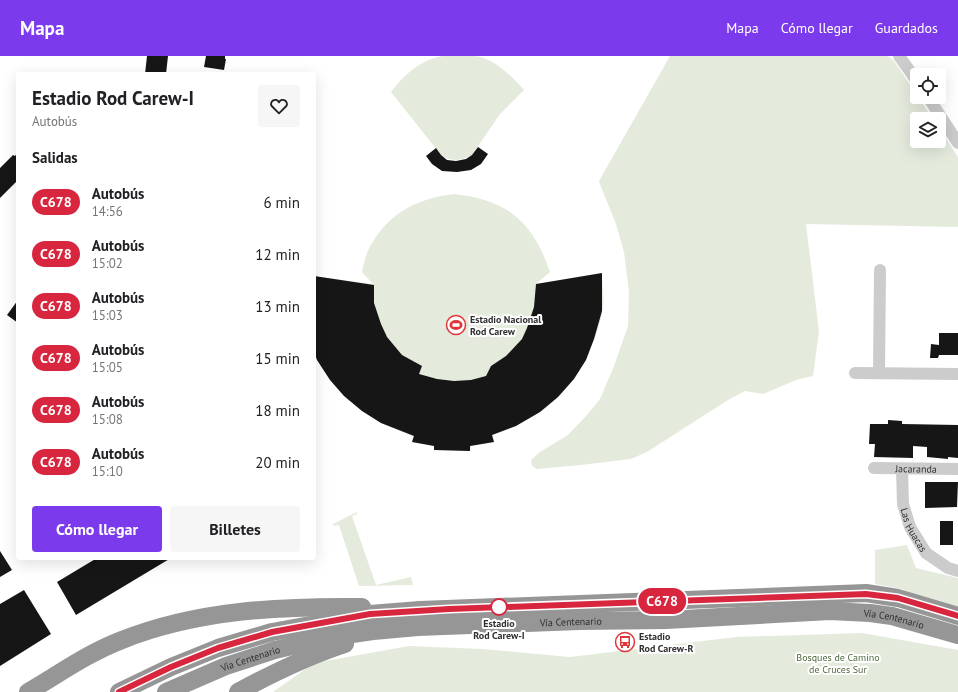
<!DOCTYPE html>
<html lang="es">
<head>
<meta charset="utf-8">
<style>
  body { margin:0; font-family:"PT Sans",sans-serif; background:#f6f6f6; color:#202124; height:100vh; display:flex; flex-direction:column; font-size:15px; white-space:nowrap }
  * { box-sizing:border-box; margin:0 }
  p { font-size:13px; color:#757577 }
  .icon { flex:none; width:22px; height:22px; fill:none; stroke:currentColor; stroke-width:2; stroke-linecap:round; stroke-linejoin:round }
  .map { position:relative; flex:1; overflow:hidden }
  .side { position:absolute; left:16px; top:16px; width:300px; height:488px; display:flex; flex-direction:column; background:#fff; border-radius:4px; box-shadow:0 4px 16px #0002 }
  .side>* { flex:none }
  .badge { padding:0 8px; border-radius:13px; font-size:14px; line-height:26px }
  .fabs { position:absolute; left:910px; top:12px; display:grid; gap:8px }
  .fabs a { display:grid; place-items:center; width:36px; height:36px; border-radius:4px; background:#fff; box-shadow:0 4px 16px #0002; font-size:20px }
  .map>.badge { position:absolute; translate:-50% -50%; box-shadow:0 0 0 2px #fff }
  h2 { padding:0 16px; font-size:15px; line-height:36px }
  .round { display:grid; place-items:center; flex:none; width:42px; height:42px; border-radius:4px; background:#f6f6f6 }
  .head { display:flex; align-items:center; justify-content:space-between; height:68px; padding:0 16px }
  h1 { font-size:19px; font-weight:700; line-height:30px }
  .cta { display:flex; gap:8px; margin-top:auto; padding:8px 16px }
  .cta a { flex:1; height:46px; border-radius:4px; background:#7c3aed; color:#fff; font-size:16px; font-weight:700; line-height:46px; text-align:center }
  .cta a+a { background:#f6f6f6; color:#202124 }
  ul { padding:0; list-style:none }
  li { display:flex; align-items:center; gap:12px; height:52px; padding:0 16px }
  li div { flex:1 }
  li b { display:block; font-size:15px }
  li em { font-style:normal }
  li .badge { min-width:44px; font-weight:700; text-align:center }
  header { display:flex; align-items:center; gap:24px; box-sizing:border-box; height:56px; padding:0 20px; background:#7c3aed; color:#fff }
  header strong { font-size:19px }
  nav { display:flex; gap:22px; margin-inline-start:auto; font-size:14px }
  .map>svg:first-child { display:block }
</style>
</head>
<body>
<header>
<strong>Mapa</strong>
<nav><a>Mapa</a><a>Cómo llegar</a><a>Guardados</a></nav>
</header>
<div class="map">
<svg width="958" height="636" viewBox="0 0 958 636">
  <rect width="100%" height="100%" fill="#fff"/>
  <path fill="#e4ebdd" d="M443,0c10,0 21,0 31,0 21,2 37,20 50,34l-24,24 -28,41c-10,6 -21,7 -31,0l-50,-63c14,-18 29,-32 52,-36z
    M670,0h218l6,5 23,34v2h1l15,22h-16v22h22v-13l19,29v70l-152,-3 13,107 -6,45 -17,4 -33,14 -18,-3 -17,9 -81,52 -16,7 -50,6 -44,4 -5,-3 -1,-6 9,-8 28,-17 18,-19 14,-17 14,-33 14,-40 1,-34 -5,-40 -8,-28 -15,-37 -2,-6z
    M454,138c54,6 79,28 96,78l-14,12 66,-11c0,12 3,27 0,40 -8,38 -29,77 -62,99 -15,10 -31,17 -47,23l1,7 -23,4 -1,5 -36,-1v-4l-22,-4 1,-6 -32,-13 -19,-12 -18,-15 -14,-16 -13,-20 -3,-84 59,8 -11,-12c2,-9 4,-19 9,-27 18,-32 47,-47 83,-51z
    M357,456v2l-5,2 24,69 35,-8 2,8 -54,1 -20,-61 -6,1v-2z
    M907,489l9,23 42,10v30l-34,-9 -22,-10 -27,-5v-34z
    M862,577l96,17v42h-685l41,-29 95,-17 73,3 88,8 166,-20z"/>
  <path fill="#161616" d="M147,0h21l-2,18h-21z
    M206,0h19v3h1l-2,11 -20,-3z
    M478,91l10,7 -7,10 -10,6 -14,2 -15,-1 -10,-7 -6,-8 10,-8 5,7 6,5 9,1 10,-2 6,-4z
    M18,96v28l-18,18v-30l13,-13 2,1z
    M602,217v38l-8,28 -8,21 -12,19 -16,18 -18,15 -24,14 -24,9 2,7 -24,4v5l-36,-1v-4l-22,-4 2,-6 -33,-13 -19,-12 -18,-15 -14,-16 -13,-20 -3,-8v-76l60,9v18l7,21 6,13 15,18 20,11 -3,8 18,5 17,2 17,-1 15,-4 5,-10 15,-10 16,-17 5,-11 7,-21 2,-23z
    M18,244v23l-11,-8z
    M939,277h19v22h-19l-1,3h-8l1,-14 8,1z
    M888,364l14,1v3l56,1v33l-10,-1v2l-21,-2v-10l-14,-1v12l-39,-1 1,-13h-6l1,-20h18z
    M925,426h33l-1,25 -32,1z
    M940,465h13v24h-13z
    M0,495l12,19 -12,7z
    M97,502h74l-95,57 -19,-33z
    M24,534l27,44 -51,32v-62z"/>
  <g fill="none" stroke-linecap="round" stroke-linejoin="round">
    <g stroke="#ccc" stroke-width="12">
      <path d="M899,0l18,25"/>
      <path d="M928,41l30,46"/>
      <path d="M855,317l103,1"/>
      <path d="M879,317l1,-103"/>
      <path id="s1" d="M874,412l84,1"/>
      <path id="s2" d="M902,413l1,35 7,23 16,26 22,15 10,3"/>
    </g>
    <g stroke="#969696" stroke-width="18">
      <path d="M28,636c31,-18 60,-39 94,-52 75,-30 159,-34 240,-33"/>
      <path d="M119,636l52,-25 47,-19 54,-16 98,-18 50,-4 446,-17 32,5 60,18"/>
      <path id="s3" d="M166,636l60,-26 49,-16 50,-12 48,-7 45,-4 161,-6 87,-1 164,-9 40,2 22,3 66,19"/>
      <path d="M238,636c35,-19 70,-36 107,-48"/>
    </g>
  </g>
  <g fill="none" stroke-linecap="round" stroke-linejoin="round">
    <g stroke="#fff" stroke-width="9">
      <path id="line" d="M119,636l52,-25 47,-19 54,-16 98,-18 79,-5 417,-15 32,4 60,18"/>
    </g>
    <use href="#line" stroke="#d7263d" stroke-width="6"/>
  </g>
  <defs>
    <g id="stadium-ring" transform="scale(1)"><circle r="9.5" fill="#fff" stroke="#e03639" stroke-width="1.5"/><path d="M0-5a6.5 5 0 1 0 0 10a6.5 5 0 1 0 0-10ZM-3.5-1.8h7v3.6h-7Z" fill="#e03639"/></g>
    <g id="bus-ring" transform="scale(1)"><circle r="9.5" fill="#fff" stroke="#e03639" stroke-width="1.5"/><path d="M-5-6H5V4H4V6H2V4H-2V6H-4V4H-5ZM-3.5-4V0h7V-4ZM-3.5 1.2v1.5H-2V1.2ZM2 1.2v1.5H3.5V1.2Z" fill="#e03639"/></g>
  </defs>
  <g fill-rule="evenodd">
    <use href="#stadium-ring" x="456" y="269"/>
    <use href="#bus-ring" x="625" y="586"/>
  </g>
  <circle fill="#fff" stroke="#d7263d" stroke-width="2" cx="499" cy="551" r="8"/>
  <g text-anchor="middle" stroke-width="4" stroke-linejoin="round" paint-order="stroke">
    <g font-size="10" font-weight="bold" fill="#2f2f2f" stroke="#fff" text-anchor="start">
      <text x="470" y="267">Estadio Nacional<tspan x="470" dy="12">Rod Carew</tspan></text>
      <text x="639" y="584">Estadio<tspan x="639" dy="12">Rod Carew-R</tspan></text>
    </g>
    <g font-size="10" fill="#2f2f2f" stroke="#fff">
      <text dy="4" stroke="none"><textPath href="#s1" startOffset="42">Jacaranda</textPath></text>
      <text dy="4" stroke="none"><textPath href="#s2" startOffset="63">Las Huacas</textPath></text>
      <text dy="4" stroke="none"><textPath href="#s3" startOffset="739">Vía Centenario</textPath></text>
      <text dy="4" stroke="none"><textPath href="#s3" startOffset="415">Vía Centenario</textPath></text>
      <text dy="4" stroke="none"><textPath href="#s3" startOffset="91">Vía Centenario</textPath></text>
    </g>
    <g font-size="10" font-weight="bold" fill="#2f2f2f" stroke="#fff">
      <text x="499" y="571">Estadio<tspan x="499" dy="12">Rod Carew-I</tspan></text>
    </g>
    <g font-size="10" fill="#4f693d" stroke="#fff">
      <text x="838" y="605">Bosques de Camino<tspan x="838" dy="12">de Cruces Sur</tspan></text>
    </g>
  </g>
</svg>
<div class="fabs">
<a><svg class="icon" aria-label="locate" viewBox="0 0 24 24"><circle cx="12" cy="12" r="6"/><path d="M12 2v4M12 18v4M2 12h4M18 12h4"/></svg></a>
<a><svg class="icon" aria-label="layers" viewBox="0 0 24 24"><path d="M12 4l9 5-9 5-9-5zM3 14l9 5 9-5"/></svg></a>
</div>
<b class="badge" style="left:662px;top:545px;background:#d7263d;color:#fff">C678</b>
<section class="side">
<div class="head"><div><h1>Estadio Rod Carew-I</h1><p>Autobús</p></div><a class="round"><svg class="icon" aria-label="heart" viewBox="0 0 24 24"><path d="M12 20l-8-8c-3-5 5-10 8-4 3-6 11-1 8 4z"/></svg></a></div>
<h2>Salidas</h2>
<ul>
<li><span class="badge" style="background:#d7263d;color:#fff">C678</span><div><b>Autobús</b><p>14:56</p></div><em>6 min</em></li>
<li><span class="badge" style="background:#d7263d;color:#fff">C678</span><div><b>Autobús</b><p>15:02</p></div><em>12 min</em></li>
<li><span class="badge" style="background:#d7263d;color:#fff">C678</span><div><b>Autobús</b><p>15:03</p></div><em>13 min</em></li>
<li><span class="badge" style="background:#d7263d;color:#fff">C678</span><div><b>Autobús</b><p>15:05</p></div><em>15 min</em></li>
<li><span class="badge" style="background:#d7263d;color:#fff">C678</span><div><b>Autobús</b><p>15:08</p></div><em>18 min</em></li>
<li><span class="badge" style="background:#d7263d;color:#fff">C678</span><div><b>Autobús</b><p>15:10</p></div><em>20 min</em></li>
</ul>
<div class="cta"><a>Cómo llegar</a><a>Billetes</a></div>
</section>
</div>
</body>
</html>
